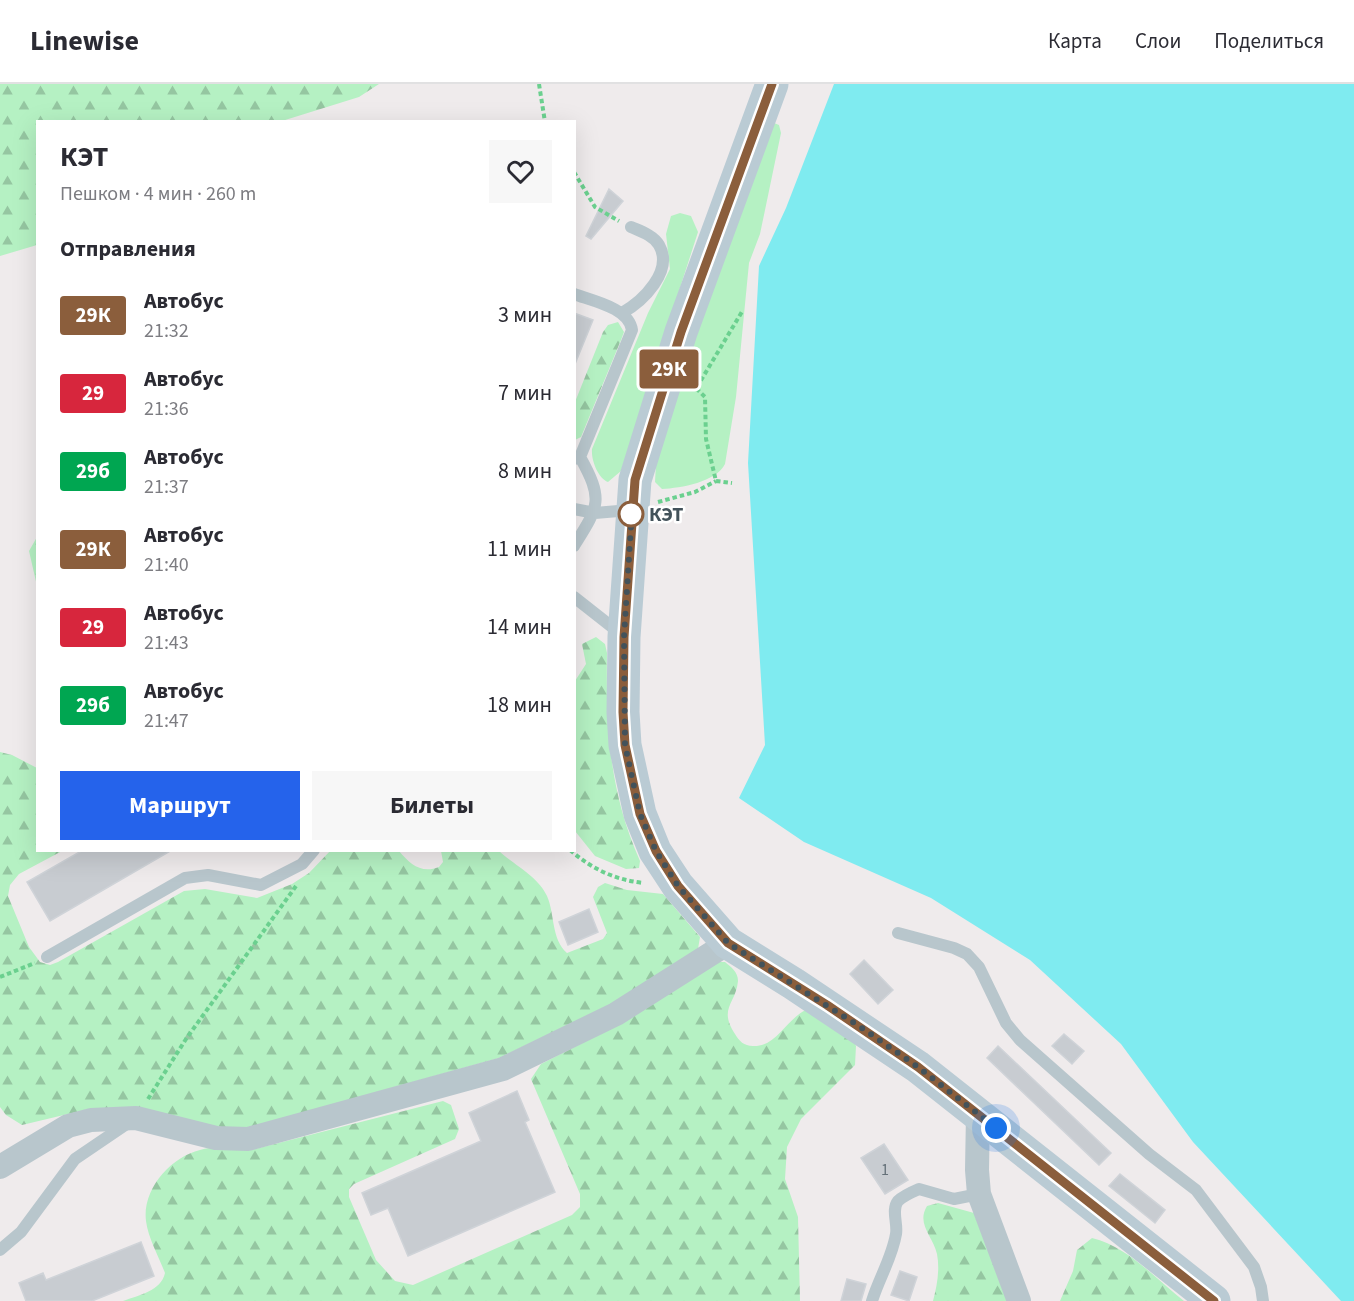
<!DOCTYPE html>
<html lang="ru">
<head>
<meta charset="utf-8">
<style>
  body { margin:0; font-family:"Source Sans 3",sans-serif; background:#f7f7f7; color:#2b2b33; height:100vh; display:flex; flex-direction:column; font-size:22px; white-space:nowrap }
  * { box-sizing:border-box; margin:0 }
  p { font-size:20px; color:#7c7c81 }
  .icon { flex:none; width:33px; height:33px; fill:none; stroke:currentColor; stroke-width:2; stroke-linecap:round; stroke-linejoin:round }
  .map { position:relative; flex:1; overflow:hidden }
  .sheet { position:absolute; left:36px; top:36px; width:540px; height:732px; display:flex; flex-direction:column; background:#fff; border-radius:0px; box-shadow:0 6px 24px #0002 }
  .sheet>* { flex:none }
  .badge { padding:0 12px; border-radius:4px; font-size:21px; line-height:39px }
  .you { position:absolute; width:30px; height:30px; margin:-15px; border:4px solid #fff; border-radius:50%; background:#1a73e8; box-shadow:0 0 0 9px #1a73e833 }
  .map>.badge { position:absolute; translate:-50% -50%; box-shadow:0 0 0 3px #fff }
  h2 { padding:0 24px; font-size:22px; line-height:54px }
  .round { display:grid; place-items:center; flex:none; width:63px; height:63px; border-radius:0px; background:#f7f7f7 }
  .summary { display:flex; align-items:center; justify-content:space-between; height:102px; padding:0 24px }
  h1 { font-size:28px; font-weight:700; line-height:45px }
  .action { display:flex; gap:12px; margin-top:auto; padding:12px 24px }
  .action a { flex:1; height:69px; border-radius:0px; background:#2563eb; color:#fff; font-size:24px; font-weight:700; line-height:69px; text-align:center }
  .action a+a { background:#f7f7f7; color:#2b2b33 }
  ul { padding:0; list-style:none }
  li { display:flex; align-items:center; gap:18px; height:78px; padding:0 24px }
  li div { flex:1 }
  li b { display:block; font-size:22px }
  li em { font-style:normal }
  li .badge { min-width:66px; font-weight:700; text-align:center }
  header { display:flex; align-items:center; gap:36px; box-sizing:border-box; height:84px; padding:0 30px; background:#fff; border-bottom:2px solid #e1e1e2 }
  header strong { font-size:28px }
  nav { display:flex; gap:33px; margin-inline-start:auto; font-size:21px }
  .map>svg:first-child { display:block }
</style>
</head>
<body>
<header>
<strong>Linewise</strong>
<nav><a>Карта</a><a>Слои</a><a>Поделиться</a></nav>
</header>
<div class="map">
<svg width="1354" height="1217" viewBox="0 0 1354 1217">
  <defs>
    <pattern id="forest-firs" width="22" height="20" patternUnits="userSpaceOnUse" patternTransform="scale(1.5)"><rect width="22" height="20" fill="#b5f1c3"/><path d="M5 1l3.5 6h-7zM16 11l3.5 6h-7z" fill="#95c6a1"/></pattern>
  </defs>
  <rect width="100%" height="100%" fill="#efebec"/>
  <path fill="#b5f1c3" d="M774,39l5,2 2,8 -21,101 -11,29 -13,134 -11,67c-9,18 -44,24 -63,25l-7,-7 1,-18 37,-124z
    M680,129l11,3 7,16 -77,239 -13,11c-10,-4 -17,-22 -16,-33l56,-136 22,-44 -4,-35 5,-18z"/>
  <path fill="url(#forest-firs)" d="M0,0h379l-20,13 -77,24 -244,1 -1,123 -37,11z
    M618,238l6,10 -3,8 -40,97 -6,3v-38l28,-70 5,-7z
    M37,453h1l-1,49 -8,-35z
    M596,553l9,7 2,9c-1,75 2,138 33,208l-1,7 -13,1 -31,-13 -20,-25v-150l11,-17 -4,-20z
    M0,668l12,3 25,13 1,82 24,1 -43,23 -9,11 -2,11 21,51 11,15 10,3 8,-3 126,-71 21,-2 52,9 35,-14 17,-11 22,-23 68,1c11,13 22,23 40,16l4,-5 -2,-11h58c14,13 40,26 48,45 8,18 4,43 20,57l36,-14 4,-6 -14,-36 5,-10 7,-4 22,7 36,4 37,43 -2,12 -87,55 -112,54 -251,70 -26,-1 -133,-18 -67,16 -16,-10 -6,-8z
    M718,878h7c6,5 13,10 13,19 -2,23 -20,27 -3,53 4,7 9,12 18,12 24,1 33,-27 53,-36l47,30 3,6 -1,19 -54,54 -14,28 -2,32 13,38 2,84h-677c16,-6 38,-10 42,-28 -6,-16 -17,-35 -19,-52 -4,-32 25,-64 54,-71 17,-5 35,-1 51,0l192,-49 8,4 8,24 -4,10 -101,45 -5,5v8l27,63 19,21 18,4 159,-70 8,-8v-13l-49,-115 10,-15 81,-41z
    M938,1119l36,10 33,88h-74c4,-15 7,-31 4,-47 -4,-18 -21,-30 -10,-48z
    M1092,1154c35,8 64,41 92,63h-124l13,-30 4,-21z"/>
  <path fill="#7febf0" d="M834,0h520v1217h-13l-148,-159 -72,-98 -91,-84 -99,-62 -127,-56 -65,-44 26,-53 -17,-282 11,-197 27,-58z"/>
  <path fill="#c8ccd1" stroke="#cfd3d8" stroke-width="1.5" d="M609,105l14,12 -32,38 -5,-3z
    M574,229l19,7 -18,44h-1z
    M83,766h89l-122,71 -23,-39z
    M589,825l9,23 -30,13 -9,-23z
    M864,876l29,30 -15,14 -28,-30z
    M1064,950l20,17 -12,13 -20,-18z
    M998,962l113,107 -12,12 -112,-107z
    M517,1007l12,29 -4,2 30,70 -147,64 -20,-48 -17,7 -9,-22 119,-52 -12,-28z
    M884,1060l24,36 -23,14 -24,-36z
    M1120,1090l45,36 -10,13 -46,-37z
    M141,1158l13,34 -62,25h-66l-7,-18 24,-10 3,7z
    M900,1187l17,6 -8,24 -18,-6z
    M847,1195l19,5 -5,17h-20z"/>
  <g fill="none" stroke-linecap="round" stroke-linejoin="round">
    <path stroke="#6bd08f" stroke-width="4" stroke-dasharray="4.5 3" stroke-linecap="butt" d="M539,0l6,38
      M574,88l21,35 24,14
      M691,299l14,14 1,42 10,42 16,2
      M697,303l46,-77
      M658,418l37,-10 21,-11
      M570,766c22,19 45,30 74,33
      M0,893l35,-14
      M148,1015l38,-60 110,-153"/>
    <path stroke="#b8c6cc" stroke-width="12" d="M574,210c19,7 55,14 58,36l-52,127 -6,2
      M622,229c21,-12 52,-42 37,-68 -6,-10 -19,-14 -28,-18
      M574,425l21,4 35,-3
      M574,462c25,-40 30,-46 6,-89
      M574,513l47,37
      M898,849l56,15 13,6 12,13 27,56 14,17 129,114 47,36 58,77 7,20 2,14
      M47,873l138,-79 23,-3 53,10 41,-21 12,-14
      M0,1166l21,-18 54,-73 53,-36
      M872,1217c7,-23 20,-43 24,-67 2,-10 -5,-24 2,-33 5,-5 14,-9 21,-12l35,10 25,-5"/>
    <path stroke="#b8c6cc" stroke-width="24" d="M978,1030l-1,56 2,24 40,107
      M0,1083l68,-41 23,-6 45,-2 80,20 32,1 255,-70 113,-55 112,-71"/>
    <path stroke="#bacbd4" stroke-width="33" d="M772,0l-91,248 -46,148 -11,157 -1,75 2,33 15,69 15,37 23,35 50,57 66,41 124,83 296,234"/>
  </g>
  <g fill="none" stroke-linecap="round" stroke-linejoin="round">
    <g stroke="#fff" stroke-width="14">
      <path id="line" d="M772,0l-91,248 -46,148 -11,157 -1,75 2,33 15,69 16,37 22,35 50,57 99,62 91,62 296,234"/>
    </g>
    <use href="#line" stroke="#8b5e3c" stroke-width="9"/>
    <path stroke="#43525a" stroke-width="6" stroke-dasharray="0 10.8" d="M631,430l1,-4 -8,127 1,108 15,69 16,37 22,35 50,57 131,83 59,41 78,61"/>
  </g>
  <circle fill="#fff" stroke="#8b5e3c" stroke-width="3" cx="631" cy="430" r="12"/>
  <g text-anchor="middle" stroke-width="5" stroke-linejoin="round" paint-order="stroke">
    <g font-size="16" fill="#647078">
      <text x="885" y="1091">1</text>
    </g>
    <g font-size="20" font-weight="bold" fill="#43525a" stroke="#fff" text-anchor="start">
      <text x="649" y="437">КЭТ</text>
    </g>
  </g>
</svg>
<div class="you" style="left:996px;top:1044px"></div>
<b class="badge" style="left:669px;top:285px;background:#8b5e3c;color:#fff">29К</b>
<section class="sheet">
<div class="summary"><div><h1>КЭТ</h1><p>Пешком · 4 мин · 260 m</p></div><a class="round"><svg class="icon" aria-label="heart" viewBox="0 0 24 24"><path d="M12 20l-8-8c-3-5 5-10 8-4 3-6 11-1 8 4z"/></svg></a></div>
<h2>Отправления</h2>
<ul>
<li><span class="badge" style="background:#8b5e3c;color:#fff">29К</span><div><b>Автобус</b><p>21:32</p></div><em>3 мин</em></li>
<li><span class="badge" style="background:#d7263d;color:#fff">29</span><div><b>Автобус</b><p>21:36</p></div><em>7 мин</em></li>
<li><span class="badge" style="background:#00a651;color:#fff">29б</span><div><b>Автобус</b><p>21:37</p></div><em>8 мин</em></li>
<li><span class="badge" style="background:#8b5e3c;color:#fff">29К</span><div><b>Автобус</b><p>21:40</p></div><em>11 мин</em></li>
<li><span class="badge" style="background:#d7263d;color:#fff">29</span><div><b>Автобус</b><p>21:43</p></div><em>14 мин</em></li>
<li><span class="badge" style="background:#00a651;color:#fff">29б</span><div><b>Автобус</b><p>21:47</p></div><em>18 мин</em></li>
</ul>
<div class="action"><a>Маршрут</a><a>Билеты</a></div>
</section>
</div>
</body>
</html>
